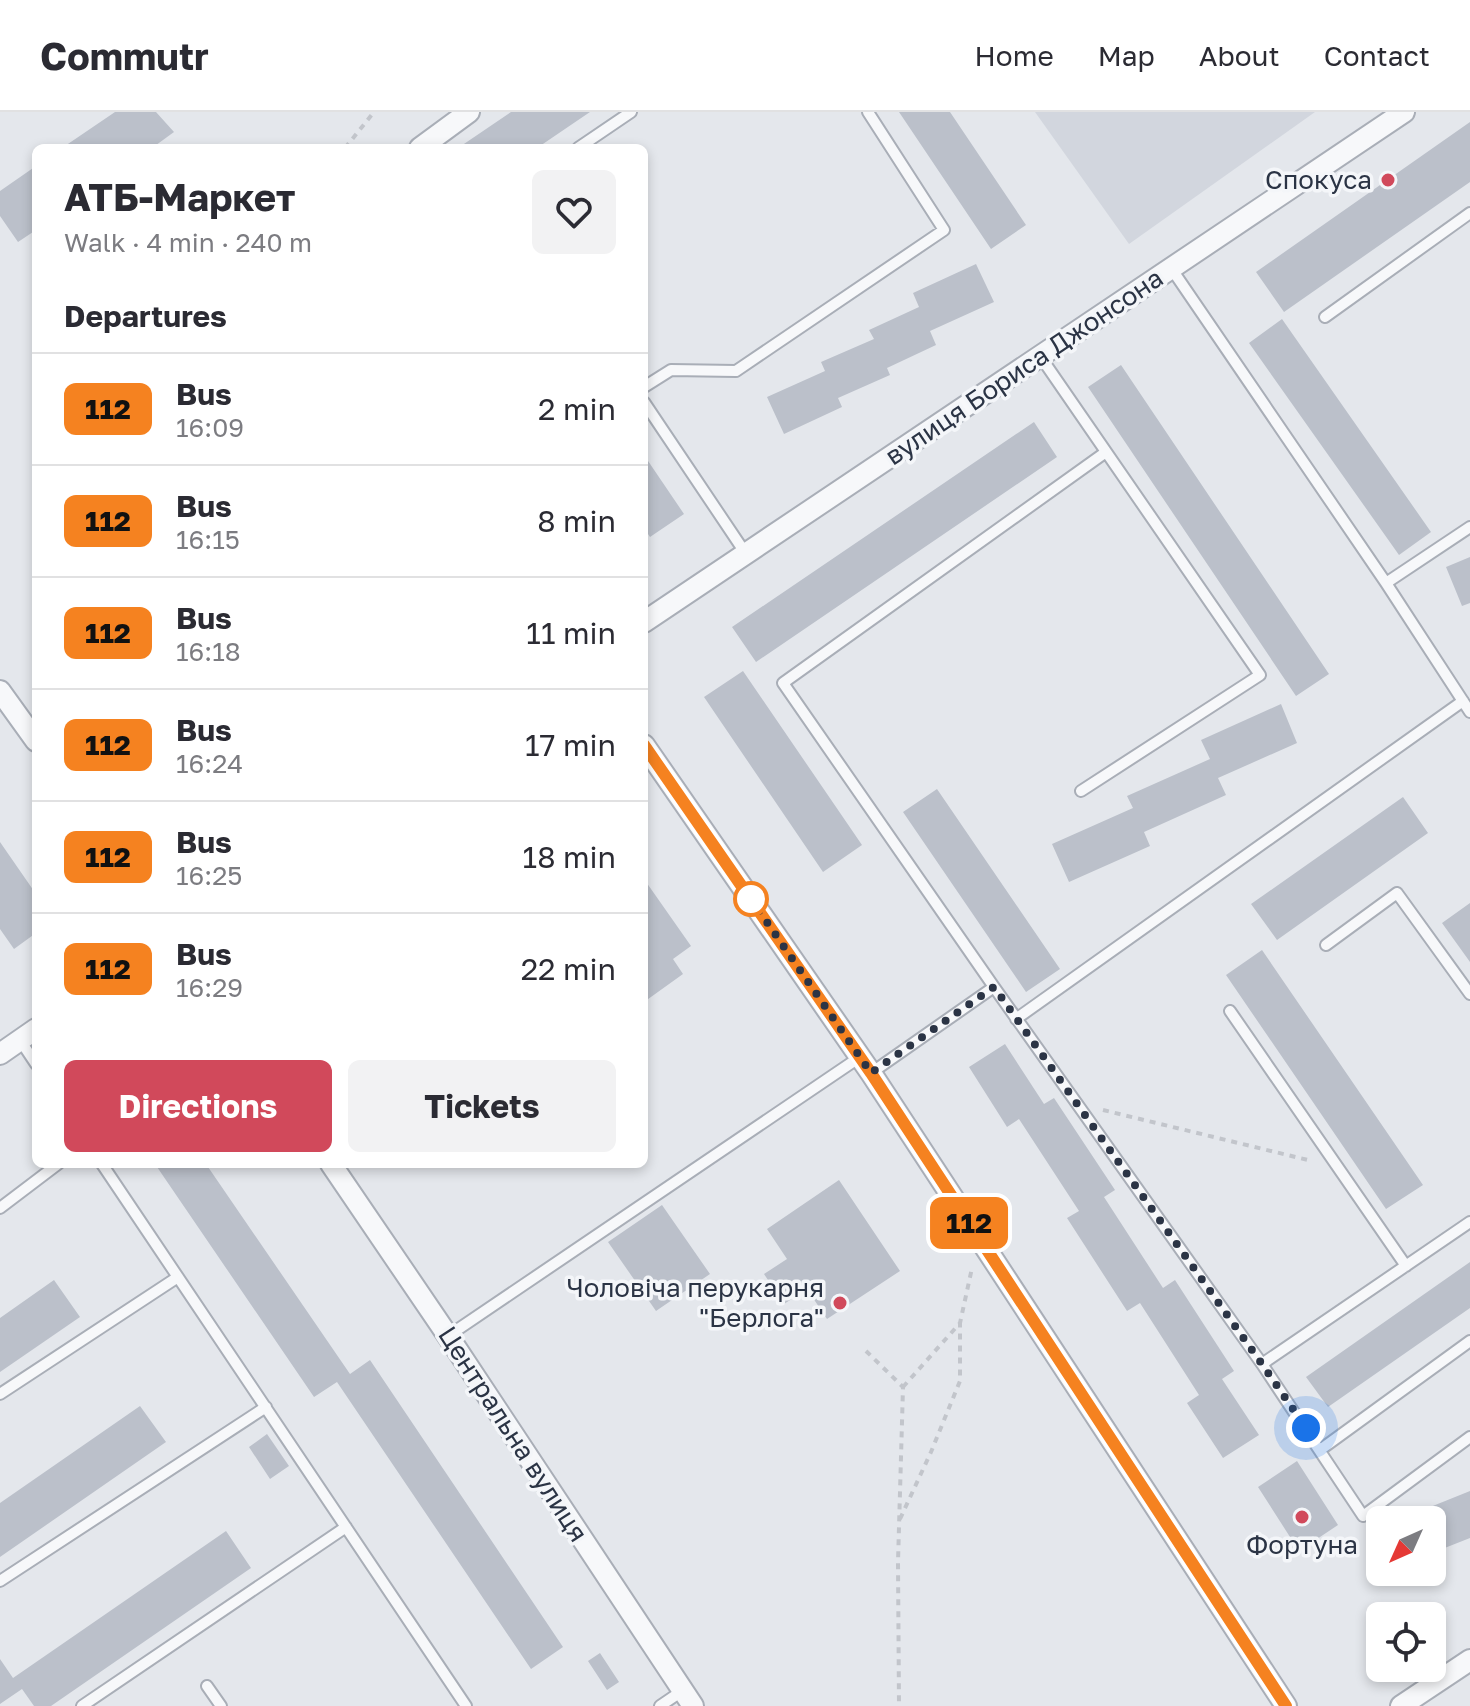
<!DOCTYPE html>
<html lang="en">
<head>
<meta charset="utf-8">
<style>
  body { margin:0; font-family:"Golos Text",sans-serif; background:#f2f2f3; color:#2b2b33; height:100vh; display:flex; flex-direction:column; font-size:30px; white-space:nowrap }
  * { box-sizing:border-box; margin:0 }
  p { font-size:26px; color:#7c7c81 }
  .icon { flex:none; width:44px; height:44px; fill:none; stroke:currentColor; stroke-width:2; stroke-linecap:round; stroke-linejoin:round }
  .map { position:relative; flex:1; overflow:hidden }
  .drawer { position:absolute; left:32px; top:32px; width:616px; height:1024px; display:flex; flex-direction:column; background:#fff; border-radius:12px; box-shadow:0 4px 12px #0003 }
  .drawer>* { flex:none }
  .badge { padding:0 16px; border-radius:12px; font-size:28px; line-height:52px }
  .needle { width:52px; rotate:225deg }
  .fabs { position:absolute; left:1366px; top:1394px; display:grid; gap:16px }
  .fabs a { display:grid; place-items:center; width:80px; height:80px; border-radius:12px; background:#fff; box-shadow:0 4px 12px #0003; font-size:40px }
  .you { position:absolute; width:40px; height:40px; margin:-20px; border:6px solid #fff; border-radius:50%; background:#1a73e8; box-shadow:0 0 0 12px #1a73e833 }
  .map>.badge { position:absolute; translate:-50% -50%; box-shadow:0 0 0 4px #fff }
  h2 { padding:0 32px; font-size:30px; line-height:72px }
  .round { display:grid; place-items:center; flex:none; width:84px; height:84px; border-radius:12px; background:#f2f2f3 }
  .summary { display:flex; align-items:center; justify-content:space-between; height:136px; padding:0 32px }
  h1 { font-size:38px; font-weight:700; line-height:60px }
  .cta { display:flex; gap:16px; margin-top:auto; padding:16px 32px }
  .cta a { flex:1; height:92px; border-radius:12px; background:#d1495b; color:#fff; font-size:32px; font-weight:700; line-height:92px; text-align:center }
  .cta a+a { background:#f2f2f3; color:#2b2b33 }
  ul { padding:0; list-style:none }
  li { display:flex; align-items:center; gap:24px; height:112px; padding:0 32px; border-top:2px solid #e1e1e2 }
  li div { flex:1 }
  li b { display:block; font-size:30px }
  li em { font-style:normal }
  li .badge { min-width:88px; font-weight:700; text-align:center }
  header { display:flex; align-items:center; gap:48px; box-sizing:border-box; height:112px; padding:0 40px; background:#fff; border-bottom:2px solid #e1e1e2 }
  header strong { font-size:38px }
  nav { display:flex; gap:44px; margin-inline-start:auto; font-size:28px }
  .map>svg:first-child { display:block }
</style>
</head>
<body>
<header>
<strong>Commutr</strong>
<nav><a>Home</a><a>Map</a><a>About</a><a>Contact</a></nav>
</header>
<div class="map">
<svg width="1470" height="1594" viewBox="0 0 1470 1594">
  <rect width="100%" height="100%" fill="#e4e7ec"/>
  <path fill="#d2d6de" d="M1035,0h280l-186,132z"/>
  <path fill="#bbc0ca" d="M115,0h41l18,20 -22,16h-90z
    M511,0h79l-53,36h-79z
    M899,0h51l76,113 -35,24z
    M1470,10v60l-186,130 -28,-40z
    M36,54v64l-18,12 -18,-26v-25z
    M976,152l18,38 -64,29 6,14 -49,23 3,7 -52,23 4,9 -58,27 -17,-37 58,-26 -4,-9 53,-23 -5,-9 50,-23 -6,-14z
    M1282,207l149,213 -32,23 -150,-212z
    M1121,253l208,309 -33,22 -208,-309z
    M1034,310l23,35 -301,205 -24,-35z
    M644,343l40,59 -34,23 -6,-9z
    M1470,445v46l-8,3 -16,-39z
    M743,559l119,174 -39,27 -119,-175z
    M1281,592l16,39 -79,35 8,17 -82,37 6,14 -81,36 -17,-38 81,-36 -6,-12 83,-37 -9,-19z
    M937,677l123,180 -34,23 -123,-180z
    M1403,685l25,36 -151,107 -26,-36z
    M0,730l36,52v39l-22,16 -14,-20z
    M644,767l47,67 -18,13 10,15 -39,28z
    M1470,791v59l-28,-39z
    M1262,838l161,235 -37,24 -160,-234z
    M1005,932l39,60 10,-6 61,92 -11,7 59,91 12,-8 59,91 -12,8 37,56 -36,23 -36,-55 12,-8 -59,-92 -13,8 -60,-93 12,-7 -60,-92 -12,8 -38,-60z
    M155,1052h51l144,210 20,-14 193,287 -32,22 -194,-287 -23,15z
    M839,1068l61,91 -73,48 -20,-30 -23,15 -20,-30 23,-15 -20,-30z
    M662,1093l48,69 -54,37 -48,-69z
    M1470,1150v46l-142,99 -22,-30z
    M54,1168l26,37 -80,55v-54z
    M140,1294l26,36 -166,115v-54z
    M267,1322l22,32 -19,13 -21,-32z
    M1297,1349l41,64 -39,26 -41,-64z
    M1470,1379v47l-38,15v-33h-34z
    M226,1419l25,37 -200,138h-17l-12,-17 -22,15v-45l13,19z
    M600,1541l19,29 -12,8 -19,-29z"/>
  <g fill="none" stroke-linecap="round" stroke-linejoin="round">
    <g stroke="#a9aeb7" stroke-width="14">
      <path id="service" d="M578,36l53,-36
        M1171,156l215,315 84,129
        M1325,205l145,-104
        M1040,244l220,319 -179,116
        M644,275l27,-17 65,1 208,-141 -76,-118
        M644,290l102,152
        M1106,340l-323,231 211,304 268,377 101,152 107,-79
        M1386,471l84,-56
        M1326,833l71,-52 73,101
        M1230,899l176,255
        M1016,907l447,-318
        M20,928l16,24
        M871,961l123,-86
        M102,1052l364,542
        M0,1096l58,-44
        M448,1224l412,-279
        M1262,1252l208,-142
        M0,1282l178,-117
        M1320,1338l150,-109
        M0,1469l266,-174
        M207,1574l14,20
        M82,1594l264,-179
        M660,1594l22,-15"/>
    </g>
    <g stroke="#a9aeb7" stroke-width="24">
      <path id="minor" d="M420,36l49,-36
        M644,510l760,-510
        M0,579l36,50
        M644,633l227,328 415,633
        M0,942l36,-25
        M331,1052l117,172 245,370
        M1401,1594l69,-46"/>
    </g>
    <path stroke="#c2c5cb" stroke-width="4" stroke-dasharray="6 6" stroke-linecap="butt" d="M345,36l29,-36
      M1103,998l209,51
      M866,1239l37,36 -5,175 1,144
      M903,1275l57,-64 12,-55
      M900,1407l31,-67 29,-71v-58"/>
    <use href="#service" stroke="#f7f8fa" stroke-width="10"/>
    <use href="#minor" stroke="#f7f8fa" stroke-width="20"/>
  </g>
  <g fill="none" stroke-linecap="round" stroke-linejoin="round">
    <g stroke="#fff" stroke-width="18">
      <path id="line" d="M644,633l227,328 415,633"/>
    </g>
    <use href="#line" stroke="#f58220" stroke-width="12"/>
    <path stroke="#2b3445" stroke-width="8" stroke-dasharray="0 14.4" d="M751,787l120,174 123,-86 268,377 44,64"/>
  </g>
  <g fill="#d1495b" stroke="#f4f6f9" stroke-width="3">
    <circle cx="1388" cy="68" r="8"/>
    <circle cx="840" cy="1191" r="8"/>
    <circle cx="1302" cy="1405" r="8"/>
  </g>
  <circle fill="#fff" stroke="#f58220" stroke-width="4" cx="751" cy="787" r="16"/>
  <g text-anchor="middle" stroke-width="7" stroke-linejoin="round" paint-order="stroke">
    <g font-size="26" fill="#2b3445" stroke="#f4f6f9" text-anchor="end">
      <text x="1372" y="77">Спокуса</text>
      <text x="824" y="1185">Чоловіча перукарня<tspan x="824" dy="30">"Берлога"</tspan></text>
      <text x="1302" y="1442" text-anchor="middle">Фортуна</text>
    </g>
    <g font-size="26" fill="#2b3445" stroke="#f4f6f9">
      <text transform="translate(1024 255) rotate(-34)" y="9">вулиця Бориса Джонсона</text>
      <text transform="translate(513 1322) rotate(57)" y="9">Центральна вулиця</text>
    </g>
  </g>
</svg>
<div class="fabs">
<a><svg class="needle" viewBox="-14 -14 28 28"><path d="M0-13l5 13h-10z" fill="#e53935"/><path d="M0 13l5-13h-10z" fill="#7c7c81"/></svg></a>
<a><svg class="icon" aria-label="locate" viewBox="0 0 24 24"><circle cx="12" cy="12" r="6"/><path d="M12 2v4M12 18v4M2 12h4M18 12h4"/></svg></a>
</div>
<div class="you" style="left:1306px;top:1316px"></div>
<b class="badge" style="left:969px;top:1111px;background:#f58220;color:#111">112</b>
<section class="drawer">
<div class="summary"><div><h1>АТБ-Маркет</h1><p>Walk · 4 min · 240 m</p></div><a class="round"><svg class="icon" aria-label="heart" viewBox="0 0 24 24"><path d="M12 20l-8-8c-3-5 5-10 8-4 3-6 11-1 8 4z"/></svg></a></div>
<h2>Departures</h2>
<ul>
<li><span class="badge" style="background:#f58220;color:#111">112</span><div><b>Bus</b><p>16:09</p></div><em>2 min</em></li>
<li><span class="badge" style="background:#f58220;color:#111">112</span><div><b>Bus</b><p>16:15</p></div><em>8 min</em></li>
<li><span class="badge" style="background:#f58220;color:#111">112</span><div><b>Bus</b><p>16:18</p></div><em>11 min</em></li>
<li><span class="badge" style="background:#f58220;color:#111">112</span><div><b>Bus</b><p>16:24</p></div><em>17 min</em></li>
<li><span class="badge" style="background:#f58220;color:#111">112</span><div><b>Bus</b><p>16:25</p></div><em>18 min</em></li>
<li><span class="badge" style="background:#f58220;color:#111">112</span><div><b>Bus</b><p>16:29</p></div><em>22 min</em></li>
</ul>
<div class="cta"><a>Directions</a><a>Tickets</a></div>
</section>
</div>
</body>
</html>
